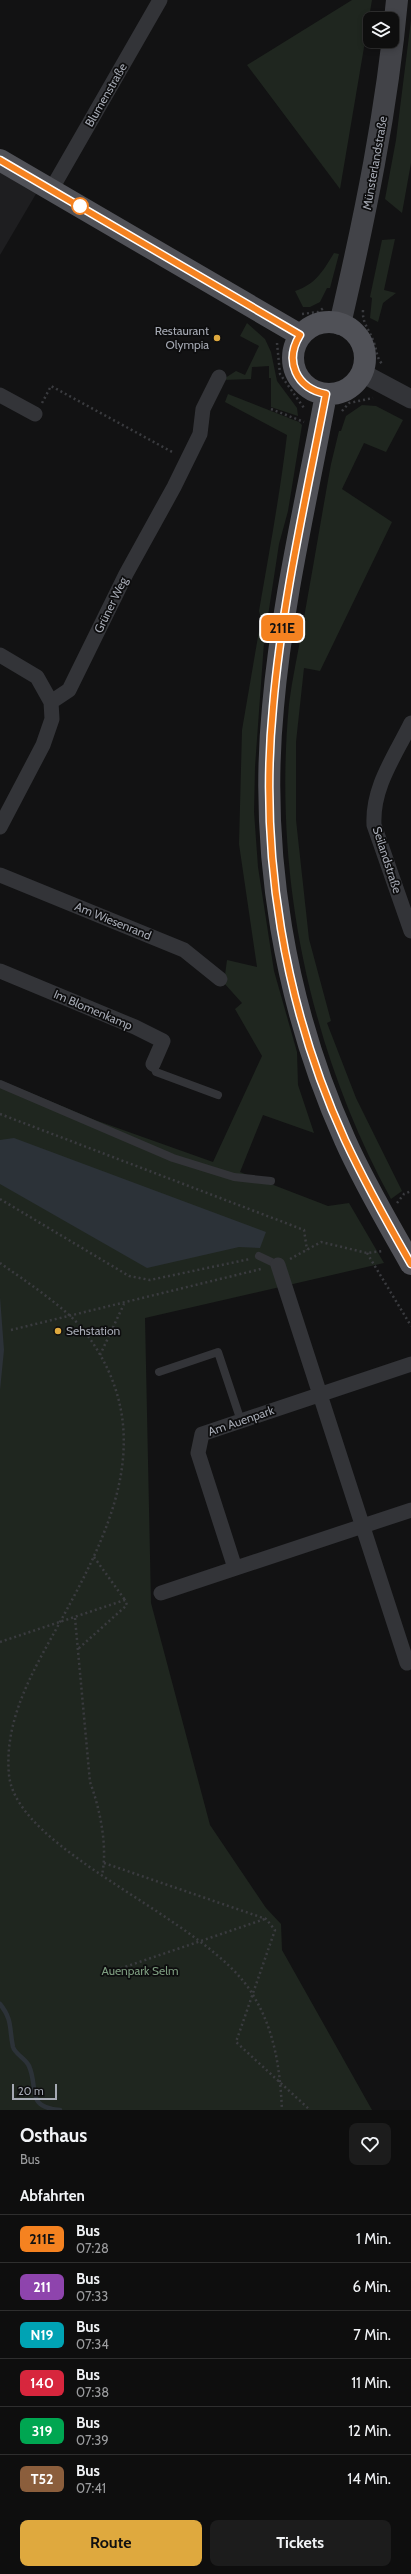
<!DOCTYPE html>
<html lang="de">
<head>
<meta charset="utf-8">
<style>
  body { margin:0; font-family:Cabin,sans-serif; background:#1c1c1c; color:#f1f3f6; height:100vh; display:flex; flex-direction:column; font-size:15px; white-space:nowrap }
  * { box-sizing:border-box; margin:0 }
  p { font-size:13px; color:#9b9c9e }
  .icon { flex:none; width:22px; height:22px; fill:none; stroke:currentColor; stroke-width:2; stroke-linecap:round; stroke-linejoin:round }
  .map { position:relative; height:2110px; overflow:hidden }
  .drawer { display:flex; flex-direction:column; background:#0e0e0e; flex:1 }
  .drawer>* { flex:none }
  .badge { padding:0 8px; border-radius:6px; font-size:14px; line-height:26px }
  .tools { position:absolute; left:363px; top:12px; display:grid; gap:8px }
  .tools a { display:grid; place-items:center; width:36px; height:36px; border-radius:8px; background:#0e0e0e; box-shadow:0 2px 6px #0003,0 0 0 1px #2e2e2e; font-size:20px }
  .scale { position:absolute; left:12px; bottom:10px; width:45px; box-sizing:border-box; padding-left:4px; border:2px solid #a5a9b3; border-top:0; font-size:11px; line-height:14px; white-space:nowrap; color:#a5a9b3; -webkit-text-stroke:3px #0d0d0e; paint-order:stroke }
  .map>.badge { position:absolute; translate:-50% -50%; box-shadow:0 0 0 2px #fff }
  h2 { padding:0 20px; font-size:15px; line-height:36px }
  .round { display:grid; place-items:center; flex:none; width:42px; height:42px; border-radius:8px; background:#1c1c1c }
  .overview { display:flex; align-items:center; justify-content:space-between; height:68px; padding:0 20px }
  h1 { font-size:19px; font-weight:800; line-height:30px }
  .action { display:flex; gap:8px; margin-top:auto; padding:8px 20px }
  .action a { flex:1; height:46px; border-radius:8px; background:#dfa93e; color:#111; font-size:16px; font-weight:800; line-height:46px; text-align:center }
  .action a+a { background:#1c1c1c; color:#f1f3f6 }
  ul { padding:0; list-style:none }
  li { display:flex; align-items:center; gap:12px; height:48px; padding:0 20px; border-top:1px solid #2e2e2e }
  li div { flex:1 }
  li b { display:block; font-size:15px }
  li em { font-style:normal }
  li .badge { min-width:44px; font-weight:700; text-align:center }
  .map>svg:first-child { display:block }
</style>
</head>
<body>
<div class="map">
<svg width="411" height="2110" viewBox="0 0 411 2110">
  <rect width="100%" height="100%" fill="#121213"/>
  <path fill="#1e1e20" d="M0,165l40,22 -40,68z"/>
  <path fill="#1f261f" d="M352,0h20l-32,189 -93,-124z
    M411,20v143l-9,50 -17,-14 11,-59z
    M395,239l-11,51 12,3 -13,10 -5,19 -8,-4 2,-20 -2,-1 12,-57z
    M334,253l5,1 -9,34h-3l-7,14 -10,5h-7l-8,-16c21,-7 28,-20 39,-38z
    M247,323l18,16 6,13 6,29 20,27 1,8 -27,-9v-29h-2v-12l-17,1 -1,12 -29,1 14,-9 9,4 14,-29 -19,-10z
    M228,394l71,28 3,3 -14,86 -9,33 -15,98 -9,125 -1,45 4,55 16,104 23,81 1,33 16,48 -51,-18 -23,57 88,34 21,-3 35,60 -239,55 6,285 59,222 56,83 15,16 1,26 90,160h-372v-1030l95,40 118,42 49,-106 -27,-47 7,-6 -18,-20 3,-23 30,7 -18,-123 3,-114 19,-111 -2,-8c10,-58 21,-117 28,-176l-62,-33z
    M362,405l14,1 27,14 -17,32 -22,-9 -22,46 50,33 -72,149 -16,-3 -8,74v78l13,119 22,82 -4,2 29,75 46,93 -11,8c-82,-150 -118,-325 -102,-495 3,-25 9,-50 13,-75 10,-55 19,-110 29,-165l8,-33h2l5,-15z"/>
  <path fill="#2c3238" d="M14,1138l252,94 -6,16 -21,-1 -92,21 -147,-84v-44z
    M0,1297l4,53 -4,40z"/>
  <g fill="none" stroke-linecap="round" stroke-linejoin="round">
    <path stroke="#2c3238" stroke-width="4.5" d="M0,2004c13,16 9,25 13,43 2,7 13,12 16,19 10,23 -4,41 31,44"/>
    <path stroke="#3a3b3f" stroke-width="2.5" stroke-dasharray="2 3" stroke-linecap="butt" d="M363,310c-1,14 7,20 11,33 3,8 2,13 8,21
      M302,314l16,-2 7,-5
      M277,343l3,31 24,34
      M42,403l9,-17 123,67
      M271,409l33,13
      M342,411l7,-8 24,-5
      M0,1114l304,116 3,20
      M0,1199l129,77 21,4 100,-21
      M397,1203l7,-9 7,-3
      M367,1253l44,73
      M290,1259l31,-17 46,11 16,-2
      M0,1263c24,17 68,46 85,69 78,103 23,203 -31,301 -24,43 -50,90 -45,142 8,78 200,144 244,220 22,36 27,74 29,115
      M11,1330l250,-61
      M100,1355l24,-51
      M94,1557l31,43
      M75,1618l15,164c10,27 18,65 12,93
      M0,1642l125,-42 2,5 -49,44
      M104,1863l162,56 9,11 -39,112 74,68
      M116,1970l149,-51"/>
    <path stroke="#333438" stroke-width="8" d="M153,1064l3,8 62,23
      M0,1084l173,74 61,19 37,4
      M259,1256l19,9
      M159,1372l59,-20 23,69"/>
    <path stroke="#333438" stroke-width="15" d="M51,190l109,-190
      M0,395l35,19
      M0,655l37,22 14,25 1,17 -9,26 -43,82
      M51,702l18,-12 57,-116 48,-87 26,-53 3,-25 16,-32
      M411,723c-16,33 -39,64 -37,102l37,106
      M0,875l184,75 36,29
      M0,971l135,56 28,14 -10,23
      M278,1265l129,398 4,-2
      M235,1568l-37,-115 4,-19 209,-70
      M161,1593l250,-83"/>
    <path stroke="#333438" stroke-width="19" d="M362,373l49,26"/>
    <path stroke="#424348" stroke-width="22" d="M340,324c25,-107 47,-214 57,-324"/>
    <path stroke="#505157" stroke-width="22" d="M0,160l300,175
      M293 358a36 36 0 1 1 72 0a36 36 0 1 1-72 0Z
      M326,394c-19,104 -44,208 -53,313 -14,146 12,299 72,433 19,43 43,83 66,124"/>
  </g>
  <g fill="none" stroke-linecap="round" stroke-linejoin="round">
    <g stroke="#fff" stroke-width="9">
      <path id="line" d="M0,160l300,175c-16,26 -4,53 26,59 -20,104 -44,208 -53,313 -14,146 11,299 72,433 20,43 43,84 66,124"/>
    </g>
    <use href="#line" stroke="#f58220" stroke-width="6"/>
  </g>
  <circle fill="#fff" stroke="#f58220" stroke-width="2" cx="80" cy="206" r="8"/>
  <g fill="#dfa93e" stroke="#0d0d0e" stroke-width="1.5">
    <circle cx="217" cy="338" r="4"/>
    <circle cx="58" cy="1331" r="4"/>
  </g>
  <g text-anchor="middle" stroke-width="3.5" stroke-linejoin="round" paint-order="stroke">
    <g font-size="12" fill="#a5a9b3" stroke="#0d0d0e">
      <text transform="translate(106 95) rotate(-60)" y="4">Blumenstraße</text>
      <text transform="translate(375 163) rotate(-80)" y="4">Münsterlandstraße</text>
      <text transform="translate(111 605) rotate(-64)" y="4">Grüner Weg</text>
      <text transform="translate(387 860) rotate(72)" y="4">Seilandstraße</text>
      <text transform="translate(113 921) rotate(22)" y="4">Am Wiesenrand</text>
      <text transform="translate(93 1010) rotate(23)" y="4">Im Blomenkamp</text>
      <text transform="translate(241 1421) rotate(-19)" y="4">Am Auenpark</text>
    </g>
    <g font-size="12" fill="#a5a9b3" stroke="#0d0d0e" text-anchor="end">
      <text x="209" y="335">Restaurant<tspan x="209" dy="14">Olympia</tspan></text>
      <text x="66" y="1335" text-anchor="start">Sehstation</text>
    </g>
    <g font-size="12" fill="#7d9c7f" stroke="#0d0d0e">
      <text x="140" y="1975">Auenpark Selm</text>
    </g>
  </g>
</svg>
<div class="tools">
<a><svg class="icon" aria-label="layers" viewBox="0 0 24 24"><path d="M12 4l9 5-9 5-9-5zM3 14l9 5 9-5"/></svg></a>
</div>
<div class="scale">20 m</div>
<b class="badge" style="left:282px;top:628px;background:#f58220;color:#111">211E</b>
</div>
<section class="drawer">
<div class="overview"><div><h1>Osthaus</h1><p>Bus</p></div><a class="round"><svg class="icon" aria-label="heart" viewBox="0 0 24 24"><path d="M12 20l-8-8c-3-5 5-10 8-4 3-6 11-1 8 4z"/></svg></a></div>
<h2>Abfahrten</h2>
<ul>
<li><span class="badge" style="background:#f58220;color:#111">211E</span><div><b>Bus</b><p>07:28</p></div><em>1 Min.</em></li>
<li><span class="badge" style="background:#8e44ad;color:#fff">211</span><div><b>Bus</b><p>07:33</p></div><em>6 Min.</em></li>
<li><span class="badge" style="background:#00a3b4;color:#fff">N19</span><div><b>Bus</b><p>07:34</p></div><em>7 Min.</em></li>
<li><span class="badge" style="background:#d7263d;color:#fff">140</span><div><b>Bus</b><p>07:38</p></div><em>11 Min.</em></li>
<li><span class="badge" style="background:#00a651;color:#fff">319</span><div><b>Bus</b><p>07:39</p></div><em>12 Min.</em></li>
<li><span class="badge" style="background:#8b5e3c;color:#fff">T52</span><div><b>Bus</b><p>07:41</p></div><em>14 Min.</em></li>
</ul>
<div class="action"><a>Route</a><a>Tickets</a></div>
</section>
</body>
</html>
